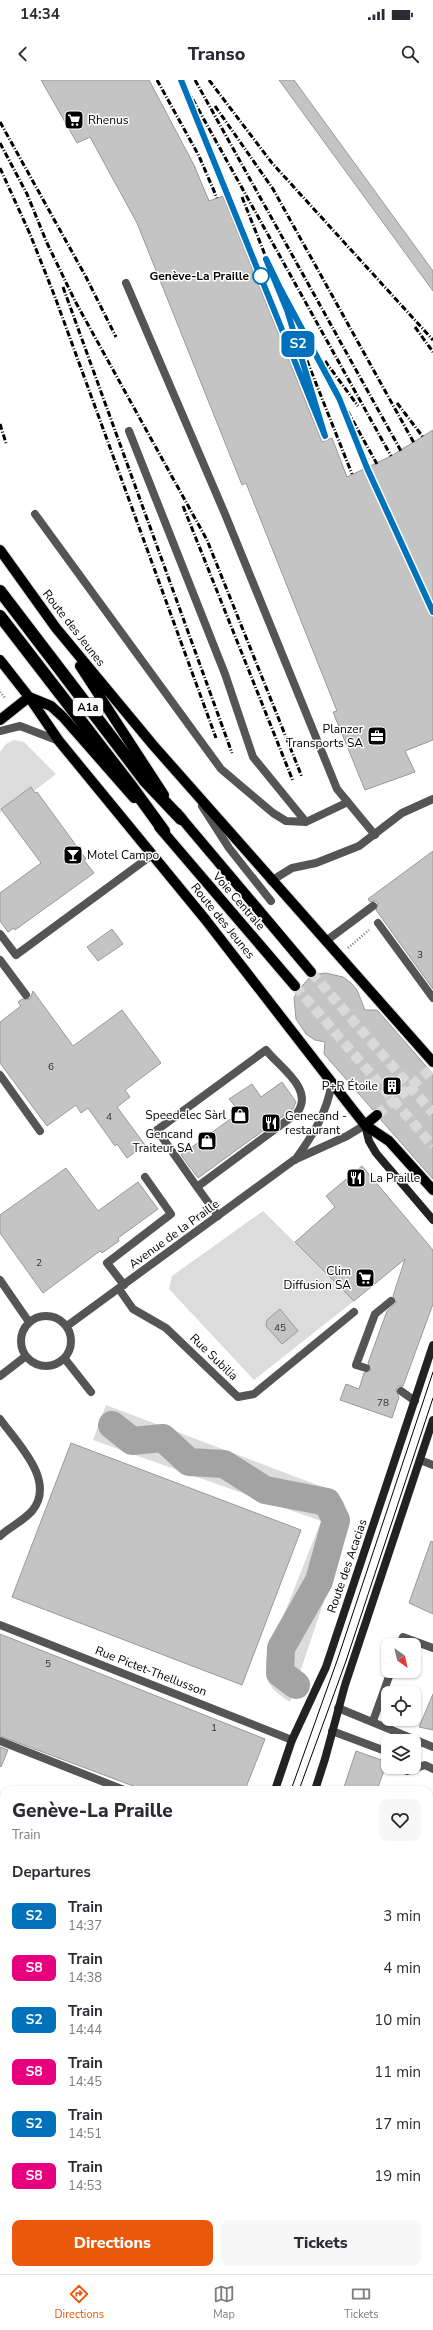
<!DOCTYPE html>
<html lang="en">
<head>
<meta charset="utf-8">
<style>
  body { margin:0; font-family:"Nunito Sans",sans-serif; background:#f7f7f7; color:#2b2b33; height:100vh; display:flex; flex-direction:column; font-size:15px; white-space:nowrap }
  * { box-sizing:border-box; margin:0 }
  p { font-size:13px; color:#7c7c81 }
  .icon { flex:none; width:22px; height:22px; fill:none; stroke:currentColor; stroke-width:2; stroke-linecap:round; stroke-linejoin:round }
  .map { position:relative; flex:1; overflow:hidden }
  .drawer { position:absolute; left:0px; top:1706px; width:433px; height:488px; display:flex; flex-direction:column; background:#fff; border-radius:12px 12px 0 0; box-shadow:0 1px 3px #0004 }
  .drawer>* { flex:none }
  .badge { padding:0 8px; border-radius:6px; font-size:14px; line-height:26px }
  .needle { width:26px; rotate:146deg }
  .tools { position:absolute; left:381px; top:1558px; display:grid; gap:8px }
  .tools a { display:grid; place-items:center; width:40px; height:40px; border-radius:8px; background:#fff; box-shadow:0 1px 3px #0004; font-size:20px }
  .map>.badge { position:absolute; translate:-50% -50%; box-shadow:0 0 0 2px #fff }
  h2 { padding:0 12px; font-size:15px; line-height:36px }
  .round { display:grid; place-items:center; flex:none; width:42px; height:42px; border-radius:8px; background:#f7f7f7 }
  .head { display:flex; align-items:center; justify-content:space-between; height:68px; padding:0 12px }
  h1 { font-size:19px; font-weight:800; line-height:30px }
  .action { display:flex; gap:8px; margin-top:auto; padding:8px 12px }
  .action a { flex:1; height:46px; border-radius:8px; background:#ea580c; color:#fff; font-size:16px; font-weight:800; line-height:46px; text-align:center }
  .action a+a { background:#f7f7f7; color:#2b2b33 }
  ul { padding:0; list-style:none }
  li { display:flex; align-items:center; gap:12px; height:52px; padding:0 12px }
  li div { flex:1 }
  li b { display:block; font-size:15px }
  li em { font-style:normal }
  li .badge { min-width:44px; font-weight:700; text-align:center }
  .status { display:flex; justify-content:space-between; align-items:center; height:28px; padding:0 20px; background:#fff; direction:ltr }
  .status svg { height:11px; fill:currentColor }
  header { display:flex; justify-content:space-between; align-items:center; height:52px; padding:0 12px; background:#fff; font-size:18px; font-weight:800 }
  .menu { display:flex; justify-content:space-around; align-items:center; height:56px; border-top:1px solid #e1e1e2; background:#fff; font-size:11px; color:#7c7c81 }
  .menu a { display:grid; justify-items:center; gap:2px }
  .menu .selected { color:#ea580c }
  .map>svg:first-child { display:block }
</style>
</head>
<body>
<div class="status"><b>14:34</b><svg viewBox="0 0 49 12"><path d="M0 12V9h3v3zM5 12V6h3v6zM10 12V3h3v9zM15 12V0h3v12zM26 1h20v11H26zM47 4h2v5h-2z"/></svg></div>
<header><svg class="icon" aria-label="back" viewBox="0 0 24 24"><path d="M15 5l-7 7 7 7"/></svg>Transo<svg class="icon" aria-label="search" viewBox="0 0 24 24"><circle cx="10" cy="10" r="6"/><path d="M15 15l6 6"/></svg></header>
<div class="map">
<svg width="433" height="2194" viewBox="0 0 433 2194">
  <rect width="100%" height="100%" fill="#fff"/>
  <path fill="#dcdcdc" d="M14,660l10,2 32,32 -22,17 -3,-4 -29,21 1,2 -3,2v-60l6,-8z
    M263,1131l91,90 -100,79 -85,-91 3,-13z
    M106,1325l230,87 8,10 6,22 -60,178c-20,-13 -24,-18 -24,-42l55,-139 -228,-81z"/>
  <g fill="none" stroke-linecap="round" stroke-linejoin="round">
    <path stroke="#a3a3a3" stroke-width="28" d="M112,1345l20,16 31,-3 26,24 35,2 41,26 62,12 9,18 -17,61 -38,67 -1,25 16,12"/>
  </g>
  <path fill="#c4c4c4" stroke="#999" d="M41,0h108l45,85 15,36 14,-5 99,246 10,-4 15,39 44,-21 42,-26v310l-28,11 10,21 -50,18 -32,-78 4,-1 -91,-228 -4,2 -105,-262 -47,-86 -13,6z
    M279,0h15l139,191v20z
    M31,707l4,6 2,-1 49,67 -2,1 10,13 -79,57 -1,-2 -6,4 -8,-11v-28l41,-30 -40,-54z
    M433,771v138l-57,-79 2,-7 -3,-2 -5,1 -2,-3z
    M112,849l11,15 -25,17 -11,-14z
    M326,893l17,4 8,6 6,7 8,20h12l56,64v105l-52,-59 2,-6 -1,-3 -6,-2 -3,1 -49,-56 1,-12 -10,-2 -9,-6 -10,-15 -2,-21 3,-6 12,-14 9,-4z
    M33,911l40,55 49,-36 39,53 -36,27 5,7 -13,10 28,38 -18,13 -10,-14 -2,2 -27,-38 -7,5 -5,-8 -29,21 -47,-63v-41l21,-16 -3,-4 4,-3h8z
    M282,1002l14,20 -3,7 -95,69 -17,-23 59,-43 -11,-13 23,-15 9,13z
    M362,1086l71,84v54l-30,82h-5l-2,4 3,7 -7,21 -52,-18 6,-16 13,5 5,-16 7,-3 -3,-7 19,-52 9,-8 -3,-7 12,-37 -51,42 -59,-59 40,-35 -9,-11z
    M66,1088l32,43 40,-29 20,27 -40,29 1,3 -17,12 -2,-2 -57,42 -43,-60v-18z
    M280,1229l18,22 -16,13 -16,-18 1,-6z
    M71,1363l230,87 -59,155 -230,-88z
    M431,1461l2,1v72l-24,-11z
    M0,1554l265,105 -20,51h-101l-144,-54z
    M433,1614v36l-14,-3z
    M0,1667l8,3 -7,17 -1,-1z
    M356,1671l31,11 -10,28h-34z"/>
  <g fill="none" stroke-linecap="round" stroke-linejoin="round">
    <path stroke="#d9d9d9" stroke-width="10" stroke-dasharray="10 5" stroke-linecap="butt" d="M311,892l122,141
      M295,906l138,160
      M377,1035l53,-45"/>
    <g stroke="#dbdbdb" stroke-width="12">
      <path id="primary" d="M0,470l56,78 97,117 280,317
        M0,580l29,37 30,44 146,178 145,187 15,19 24,16 44,49
        M80,586l84,129
        M29,617l22,9 12,11 71,81
        M0,640l29,-23
        M177,733l134,159
        M159,747l136,159
        M365,1045l12,-10"/>
    </g>
    <g stroke="#dbdbdb" stroke-width="14">
      <path id="motorway" d="M0,511l145,190 36,38
        M0,536l132,171 32,44"/>
    </g>
    <path stroke="#777" stroke-width="2.5" stroke-dasharray="1 2" stroke-linecap="butt" d="M0,612l6,7
      M348,868l21,-18
      M429,2003l4,3"/>
    <path stroke="#555" stroke-width="8" d="M126,203l99,231 112,275 38,46
      M129,351l96,243 28,83 53,65
      M35,434l186,255 52,44 13,8 20,1 42,-20
      M202,726l27,42 42,53
      M271,801l21,-13 24,-5 43,-17 43,-33 31,-14
      M0,854l16,21 136,-100
      M326,861l47,-35
      M0,880l26,35
      M0,995l40,56
      M197,1107l-40,-57 109,-80c13,17 49,39 31,63l-100,74 21,29
      M124,1205l-17,-22 64,-49 -26,-37
      M65,1279l26,33
      M366,1288l-10,-3 19,-51 16,-13
      M401,1311l14,10
      M420,1380l13,5
      M400,1565l3,-8 30,11
      M373,1641l18,-50
      M332,1651l56,21
      M0,1661l124,49
      M405,1687l2,4 18,-6 8,4"/>
    <path stroke="#555" stroke-width="8" d="M378,843l55,75
      M0,1545l292,115
      M338,1628l95,39"/>
    <path stroke="#555" stroke-width="8" d="M119,1209l14,20 33,19 72,69 16,-3 100,-82
      M0,1339c17,24 57,62 32,92 -9,10 -22,16 -32,25
      M0,2041l4,1
      M0,2123h4"/>
    <path stroke="#555" stroke-width="8" d="M0,651l20,-5 39,15
      M295,1080c18,-25 32,-47 37,-78
      M0,1200l29,42
      M21 1261a25 25 0 1 1 50 0a25 25 0 1 1-50 0Z
      M67,1246l227,-166 53,-24 18,-11
      M0,1296l26,-20"/>
    <path stroke="#222" stroke-width="8" d="M365,1045l4,16 7,12 57,67
      M275,1710l17,-50 34,-73 107,-322
      M315,1710l10,-31 20,-74 88,-265
      M105,2194l1,-4
      M136,2194l1,-4"/>
    <use href="#primary" stroke="#000" stroke-width="10"/>
    <use href="#motorway" stroke="#000" stroke-width="12"/>
    <path stroke="#000" stroke-width="1" d="M291,1710l47,-132 95,-286
      M299,1710l47,-129 87,-263
      M116,2194l2,-4
      M125,2194l1,-4"/>
    <path stroke="#000" stroke-width="3" stroke-dasharray="6 2 1 2" stroke-linecap="butt" d="M157,0l42,76 18,42
      M182,0l209,376
      M195,0l206,371
      M209,0l63,83 161,177
      M215,26l58,83 141,254
      M197,37l129,323
      M0,42l86,155 30,60
      M0,63l27,51 20,49 28,58 132,239 95,237
      M0,88l30,66 25,63 161,441
      M242,117l110,277
      M63,207l169,466
      M294,235l83,149
      M415,247l18,25
      M325,281l33,45
      M397,323l26,34
      M0,344l6,19
      M352,348l15,40
      M183,426l110,275"/>
  </g>
  <g fill="none" stroke-linecap="round" stroke-linejoin="round">
    <g stroke="#fff" stroke-width="9">
      <path id="line" d="M181,0l144,356 -38,-126 -21,-51 14,29 59,110 28,70 66,144"/>
    </g>
    <use href="#line" stroke="#0072bc" stroke-width="6"/>
  </g>
  <defs>
    <g id="supermarket-square" transform="scale(1)"><rect x="-9" y="-9" width="18" height="18" rx="4" fill="#000" stroke="#fff"/><path d="M-6-5.5h2.5l.6 2H6L4.5 2H-2.5L-4.4-4H-6ZM-1.5 3.2a1.3 1.3 0 1 0 .1 0ZM3 3.2a1.3 1.3 0 1 0 .1 0Z" fill="#fff"/></g>
    <g id="office-square" transform="scale(1)"><rect x="-9" y="-9" width="18" height="18" rx="4" fill="#000" stroke="#fff"/><path d="M-6-3h4V-5.5h4V-3h4V5H-6ZM-1-4.5V-3h2v-1.5ZM-6 0V1H6V0Z" fill="#fff"/></g>
    <g id="bar-square" transform="scale(1)"><rect x="-9" y="-9" width="18" height="18" rx="4" fill="#000" stroke="#fff"/><path d="M-6-5H6L.8 .8V4.5H3.5V6h-7V4.5H-.8V.8Z" fill="#fff"/></g>
    <g id="building-square" transform="scale(1)"><rect x="-9" y="-9" width="18" height="18" rx="4" fill="#000" stroke="#fff"/><path d="M-4-6H4V6H1V3H-1V6H-4ZM-2.5-4.3h1.7v1.8h-1.7ZM.8-4.3h1.7v1.8H.8ZM-2.5-1h1.7V.8h-1.7ZM.8-1h1.7V.8H.8Z" fill="#fff"/></g>
    <g id="shop-square" transform="scale(1)"><rect x="-9" y="-9" width="18" height="18" rx="4" fill="#000" stroke="#fff"/><path d="M-5-2.5h2.3a2.7 3.5 0 0 1 5.4 0H5L5.5 6h-11ZM-1.5-2.5h3a1.5 2.3 0 0 0-3 0Z" fill="#fff"/></g>
    <g id="restaurant-square" transform="scale(1)"><rect x="-9" y="-9" width="18" height="18" rx="4" fill="#000" stroke="#fff"/><path d="M-5-6h1v4h1v-4h1v4h1v-4h1v5L-1.5 .5V6h-2V.5L-5-1ZM5-6V6H3V1.5H1.5Q1.5-4 5-6Z" fill="#fff"/></g>
  </defs>
  <g fill-rule="evenodd">
    <use href="#supermarket-square" x="74" y="40"/>
    <use href="#office-square" x="377" y="656"/>
    <use href="#bar-square" x="73" y="775"/>
    <use href="#building-square" x="392" y="1006"/>
    <use href="#shop-square" x="240" y="1035"/>
    <use href="#restaurant-square" x="271" y="1043"/>
    <use href="#shop-square" x="207" y="1061"/>
    <use href="#restaurant-square" x="356" y="1098"/>
    <use href="#supermarket-square" x="365" y="1198"/>
  </g>
  <circle fill="#fff" stroke="#0072bc" stroke-width="2" cx="261" cy="196" r="8"/>
  <g text-anchor="middle" stroke-width="3" stroke-linejoin="round" paint-order="stroke">
    <g font-size="10" fill="#313131">
      <text x="420" y="878">3</text>
      <text x="51" y="990">6</text>
      <text x="109" y="1040">4</text>
      <text x="39" y="1186">2</text>
      <text x="280" y="1251">45</text>
      <text x="383" y="1326">78</text>
      <text x="48" y="1587">5</text>
      <text x="214" y="1651">1</text>
    </g>
    <rect fill="#fff" stroke="#4c4c4c" stroke-width="1" x="73" y="618" width="30" height="18" rx="3"/>
    <g font-size="11" font-weight="bold" fill="#000">
      <text x="88" y="631">A1a</text>
    </g>
    <g font-size="12" fill="#000" stroke="#fff" text-anchor="end">
      <text x="88" y="44" text-anchor="start">Rhenus</text>
      <text x="363" y="653">Planzer<tspan x="363" dy="14">Transports SA</tspan></text>
      <text x="87" y="779" text-anchor="start">Motel Campo</text>
      <text x="378" y="1010">P+R Étoile</text>
      <text x="226" y="1039">Speedelec Sàrl</text>
      <text x="285" y="1040" text-anchor="start">Genecand -<tspan x="285" dy="14">restaurant</tspan></text>
      <text x="193" y="1058">Gencand<tspan x="193" dy="14">Traiteur SA</tspan></text>
      <text x="370" y="1102" text-anchor="start">La Praille</text>
      <text x="351" y="1195">Clim<tspan x="351" dy="14">Diffusion SA</tspan></text>
    </g>
    <g font-size="12" font-weight="bold" fill="#000" stroke="#fff" text-anchor="end">
      <text x="249" y="200">Genève-La Praille</text>
    </g>
    <g font-size="12" fill="#000" stroke="#fff">
      <text transform="translate(74 548) rotate(52)" y="4">Route des Jeunes</text>
      <text transform="translate(239 821) rotate(49)" y="4">Voie Centrale</text>
      <text transform="translate(223 841) rotate(51)" y="4">Route des Jeunes</text>
      <text transform="translate(174 1154) rotate(-36)" y="4">Avenue de la Praille</text>
      <text transform="translate(214 1277) rotate(44)" y="4">Rue Subilia</text>
      <text transform="translate(347 1486) rotate(-71)" y="4">Route des Acacias</text>
      <text transform="translate(151 1591) rotate(21)" y="4">Rue Pictet-Thellusson</text>
    </g>
  </g>
</svg>
<div class="tools">
<a><svg class="needle" viewBox="-14 -14 28 28"><path d="M0-13l5 13h-10z" fill="#e53935"/><path d="M0 13l5-13h-10z" fill="#7c7c81"/></svg></a>
<a><svg class="icon" aria-label="locate" viewBox="0 0 24 24"><circle cx="12" cy="12" r="6"/><path d="M12 2v4M12 18v4M2 12h4M18 12h4"/></svg></a>
<a><svg class="icon" aria-label="layers" viewBox="0 0 24 24"><path d="M12 4l9 5-9 5-9-5zM3 14l9 5 9-5"/></svg></a>
</div>
<b class="badge" style="left:298px;top:264px;background:#0072bc;color:#fff">S2</b>
<section class="drawer">
<div class="head"><div><h1>Genève-La Praille</h1><p>Train</p></div><a class="round"><svg class="icon" aria-label="heart" viewBox="0 0 24 24"><path d="M12 20l-8-8c-3-5 5-10 8-4 3-6 11-1 8 4z"/></svg></a></div>
<h2>Departures</h2>
<ul>
<li><span class="badge" style="background:#0072bc;color:#fff">S2</span><div><b>Train</b><p>14:37</p></div><em>3 min</em></li>
<li><span class="badge" style="background:#e6007e;color:#fff">S8</span><div><b>Train</b><p>14:38</p></div><em>4 min</em></li>
<li><span class="badge" style="background:#0072bc;color:#fff">S2</span><div><b>Train</b><p>14:44</p></div><em>10 min</em></li>
<li><span class="badge" style="background:#e6007e;color:#fff">S8</span><div><b>Train</b><p>14:45</p></div><em>11 min</em></li>
<li><span class="badge" style="background:#0072bc;color:#fff">S2</span><div><b>Train</b><p>14:51</p></div><em>17 min</em></li>
<li><span class="badge" style="background:#e6007e;color:#fff">S8</span><div><b>Train</b><p>14:53</p></div><em>19 min</em></li>
</ul>
<div class="action"><a>Directions</a><a>Tickets</a></div>
</section>
</div>
<nav class="menu">
<a class="selected"><svg class="icon" aria-label="directions" viewBox="0 0 24 24"><path d="M12 3l9 9-9 9-9-9zM9 14v-3h6M13 9l2 2-2 2"/></svg>Directions</a>
<a><svg class="icon" aria-label="map" viewBox="0 0 24 24"><path d="M3 6l6-2 6 2 6-2v14l-6 2-6-2-6 2zM9 4v14M15 6v14"/></svg>Map</a>
<a><svg class="icon" aria-label="tickets" viewBox="0 0 24 24"><path d="M3 7h18v10H3zM15 7v10"/></svg>Tickets</a>
</nav>
</body>
</html>
